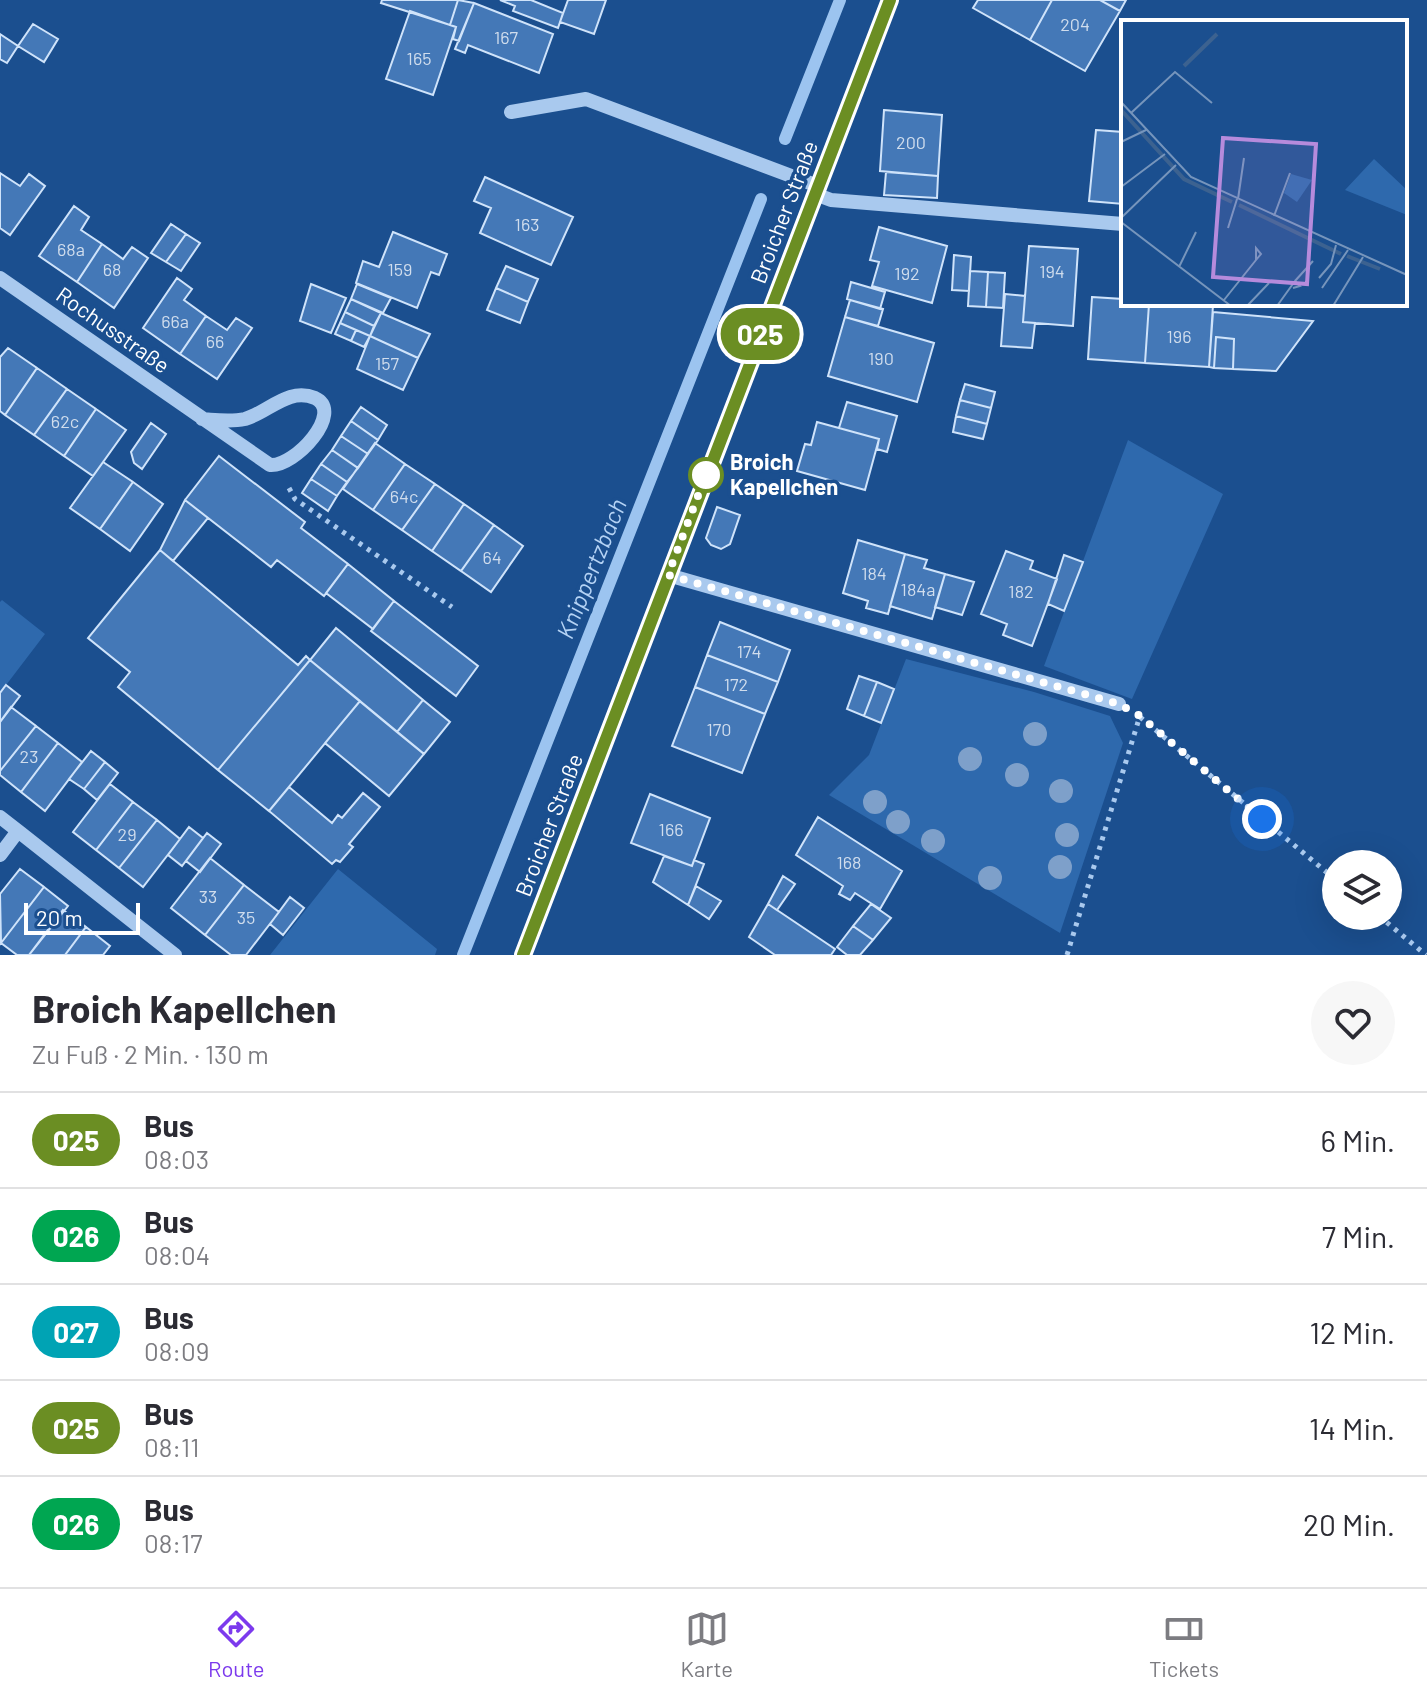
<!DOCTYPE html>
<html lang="de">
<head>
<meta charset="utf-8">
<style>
  body { margin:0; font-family:Barlow,sans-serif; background:#f7f7f7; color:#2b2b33; height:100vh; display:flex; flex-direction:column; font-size:30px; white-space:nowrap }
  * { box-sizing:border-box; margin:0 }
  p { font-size:26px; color:#7c7c81 }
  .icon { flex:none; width:44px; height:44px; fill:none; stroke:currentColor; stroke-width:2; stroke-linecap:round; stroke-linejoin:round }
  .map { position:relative; height:955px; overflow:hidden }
  .sheet { display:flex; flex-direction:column; background:#fff; flex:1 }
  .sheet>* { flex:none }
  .badge { padding:0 16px; border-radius:26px; font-size:28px; line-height:52px }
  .buttons { position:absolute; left:1322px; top:850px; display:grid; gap:16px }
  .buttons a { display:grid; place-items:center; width:80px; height:80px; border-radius:50%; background:#fff; box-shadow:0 8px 32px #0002; font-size:40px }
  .scale { position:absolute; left:24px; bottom:20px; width:116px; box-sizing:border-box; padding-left:8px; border:4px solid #fff; border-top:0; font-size:22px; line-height:28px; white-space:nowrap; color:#fff; -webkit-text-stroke:6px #1b4f8f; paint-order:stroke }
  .you { position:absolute; width:40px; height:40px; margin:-20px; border:6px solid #fff; border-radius:50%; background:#1a73e8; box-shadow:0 0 0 12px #1a73e833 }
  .map>.badge { position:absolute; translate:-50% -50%; box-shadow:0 0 0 4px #fff }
  .round { display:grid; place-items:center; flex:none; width:84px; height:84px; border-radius:42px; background:#f7f7f7 }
  .headline { display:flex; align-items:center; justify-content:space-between; height:136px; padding:0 32px }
  h1 { font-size:38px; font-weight:700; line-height:60px }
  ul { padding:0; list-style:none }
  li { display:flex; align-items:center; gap:24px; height:96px; padding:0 32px; border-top:2px solid #e1e1e2 }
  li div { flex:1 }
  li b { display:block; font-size:30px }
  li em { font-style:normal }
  li .badge { min-width:88px; font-weight:700; text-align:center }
  .menu { display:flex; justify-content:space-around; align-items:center; height:112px; border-top:2px solid #e1e1e2; background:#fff; font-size:22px; color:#7c7c81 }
  .menu a { display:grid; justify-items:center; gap:4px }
  .menu .current { color:#7c3aed }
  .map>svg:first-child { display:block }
</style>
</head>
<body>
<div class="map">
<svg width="1427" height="955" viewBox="0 0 1427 955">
  <rect width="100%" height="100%" fill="#1b4f8f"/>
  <path fill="#2e69ad" d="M1128,440l95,54 -91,205 -88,-33z
    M2,600l43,34 -45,59v-91z
    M906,659l128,33 76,24 13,27 -63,190 -231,-138 40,-40z
    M338,869l99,80 -2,6h-165z"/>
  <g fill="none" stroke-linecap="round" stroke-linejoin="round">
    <path stroke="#9cc4f0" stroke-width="12" d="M785,139l55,-139
      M463,955l298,-756"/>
  </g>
  <path fill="#4478b7" stroke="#cfe3fa" stroke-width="2" d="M382,0h76l-8,25 -69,-22z
    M458,0l16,3 -15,38 -6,-2 3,-12 -6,-2z
    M500,0h31l32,13 -5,15 -45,-17 2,-5z
    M568,0h38l-12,34 -34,-12z
    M978,0h74l-22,40 -57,-32z
    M1052,0h48l20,11 -35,60 -55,-31z
    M1100,0h26l-6,11z
    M474,3l79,31 -14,39 -71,-28 -3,8 -10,-4z
    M410,11l46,16 -23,68 -47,-16z
    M33,24l25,15 -14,23 -26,-16z
    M0,34l18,12 -11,17 -7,-4z
    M884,110l58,5 -4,61 -58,-5z
    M1096,130l27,2v72l-34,-3z
    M886,172l52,4 -1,22 -53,-3z
    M0,173l20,13 9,-12 16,12 -35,49 -10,-7z
    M485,177l88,40 -22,48 -71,-32 11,-25 -17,-7z
    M74,206l15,11 -8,13 21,14 -25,38 -38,-26z
    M171,224l15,10 -20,28 -15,-9z
    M879,227l68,19 -15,57 -60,-17 7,-24 -9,-2z
    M393,232l54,22 -8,21 -8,-3 -14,36 -61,-25 7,-22 16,6z
    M186,234l14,9 -19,28 -15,-9z
    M102,244l21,15 9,-12 16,11 -34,50 -37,-26z
    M1029,246l49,3 -5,77 -50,-4z
    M954,255l17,2 -2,34 -17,-1z
    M506,266l32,13 -10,23 -32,-14z
    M970,271l18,1 -2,35 -18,-1z
    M988,272l17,1 -2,35 -17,-1z
    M177,278l15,11 -8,11 22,16 -26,38 -37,-26z
    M851,282l34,10 -5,17 -33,-10z
    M311,284l35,14 -15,35 -31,-12z
    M357,284l34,14 -8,15 -32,-14z
    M496,288l32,14 -8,21 -33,-13z
    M1005,294l20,2 -2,26 12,1 -3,25 -31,-2z
    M1092,297l31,2v5h26l-4,59 -57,-4z
    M351,299l30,14 -7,13 -29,-14z
    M850,300l33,9 -5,17 -33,-9z
    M1149,304l64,1 -4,62 -64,-4z
    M345,312l29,14 -4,10 -30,-13z
    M1213,312l100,9 -37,50 -43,-2 1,-30 -18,-2 -2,31 -5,-1z
    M381,313l49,21 -12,24 -48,-22z
    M206,316l21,14 9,-12 16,10 -35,51 -37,-25z
    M845,317l89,26 -17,59 -89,-26z
    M340,323l16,7 -5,11 -16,-7z
    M356,330l14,6 -6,11 -13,-6z
    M370,336l48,22 -15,32 -46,-21z
    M1216,337l18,2 -1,30 -19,-1z
    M8,348l29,20 -32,47 -5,-4v-54z
    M37,368l30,21 -33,46 -29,-20z
    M965,384l30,8 -4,16 -31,-8z
    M67,389l29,20 -32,47 -30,-21z
    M960,400l31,8 -4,16 -31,-8z
    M847,402l50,14 -10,36 -10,-3 2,-10 -40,-11z
    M361,407l26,18 -9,15 -27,-19z
    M96,409l30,21 -33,46 -29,-20z
    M956,416l31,8 -4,15 -30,-7z
    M351,421l27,19 -10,14 -27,-18z
    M817,422l62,17 -14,51 -68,-19 8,-27 6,1z
    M151,423l15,11 -24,35 -8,-6 -3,-11z
    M341,436l27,18 -10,14 -26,-18z
    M375,443l30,21 -32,46 -30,-21z
    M332,450l26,18 -11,14 -26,-18z
    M219,456l86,66 -4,6 47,36 -24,32 -47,-36 -6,7 -86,-67z
    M103,462l30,20 -33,47 -30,-21z
    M321,464l26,18 -10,14 -26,-17z
    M405,464l30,20 -33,46 -29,-20z
    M311,479l26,17 -9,15 -26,-18z
    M133,482l30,22 -33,47 -30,-22z
    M435,484l29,20 -32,47 -30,-21z
    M185,500l23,18 -35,43 -13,-11z
    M464,504l30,21 -33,46 -29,-20z
    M717,507l23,8 -10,29 -9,5 -10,-4 -5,-7z
    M494,525l29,21 -32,46 -30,-21z
    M858,540l47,14 -17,60 -22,-6 2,-7 -25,-8z
    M160,550l138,115 8,-9 4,4 -92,110 -100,-83 12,-15 -42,-34z
    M1006,551l27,10 -3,8 27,10 -25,67 -29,-11 4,-11 -26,-10z
    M905,554l22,6 -3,8 21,6 -13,45 -42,-13z
    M1064,555l19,7 -19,49 -16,-7z
    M348,564l46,37 -21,28 -47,-36z
    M945,574l29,8 -12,33 -27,-8z
    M394,601l84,65 -22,30 -85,-65z
    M720,622l70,28 -12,32 -71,-27z
    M336,628l87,72 -26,32 -87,-72z
    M707,655l71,27 -13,32 -70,-27z
    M310,660l50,41 -91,110 -51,-41z
    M859,676l18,6 -13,34 -17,-7z
    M877,682l17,7 -13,34 -17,-7z
    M6,685l14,11 -20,26v-29z
    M695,687l70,27 -23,59 -70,-27z
    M423,700l27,22 -26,32 -27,-22z
    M360,701l64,53 -35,42 -64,-53z
    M11,707l25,19 -36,45v-49z
    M36,726l22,17 -37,49 -21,-17v-4z
    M58,743l24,19 -37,49 -24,-19z
    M91,751l14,11 -21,27 -15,-10z
    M105,762l13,11 -21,27 -13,-11z
    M110,784l23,18 -37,48 -23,-18z
    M289,787l43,36 6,-8 4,3 21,-25 17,14 -31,37 4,3 -13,15 -4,-2 -4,4 -63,-53z
    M650,794l60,24 -18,48 -61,-23z
    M133,802l24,18 -38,48 -23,-18z
    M818,817l84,54 -22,38 -25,-16 -5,7 -11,-6 4,-8 -47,-31z
    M157,820l23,19 -37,48 -24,-19z
    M189,827l14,11 -21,28 -14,-11z
    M207,833l14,11 -21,28 -14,-11z
    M664,856l28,10 2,-6 10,4 -16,41 -35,-23z
    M210,858l34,27 -39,50 -34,-27z
    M20,869l24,18 -43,56 -1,-49z
    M783,876l12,8 -18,26 -9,-6z
    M244,885l35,27 -33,43h-15l-26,-20z
    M696,886l25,15 -12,18 -21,-14z
    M44,887l24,19 -39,49h-12l-16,-12z
    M290,897l14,11 -21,27 -13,-11z
    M768,904l67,45 -4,6h-56l-26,-18z
    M871,904l20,14 -18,22 -20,-14z
    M63,910l23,17 -21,28h-36z
    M853,926l20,14 -13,15h-13l-10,-8z
    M86,927l24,19 -7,9h-38z"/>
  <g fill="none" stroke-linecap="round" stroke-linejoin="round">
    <path stroke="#a9c9ee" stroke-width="5" stroke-dasharray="4 6" stroke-linecap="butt" d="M289,488l6,11 157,108
      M1140,717l196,163
      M1379,916l47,39
      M1067,955l71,-233"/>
    <path stroke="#a9c9ee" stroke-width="14" d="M511,112l75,-13 232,87
      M815,194l16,6 292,24
      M0,278l270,187c25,2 75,-53 45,-67 -27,-11 -46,14 -70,21 -15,3 -28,1 -43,0
      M668,575l451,129
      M0,817l18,14 -18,24
      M18,831l157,124
      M523,955l367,-955"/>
  </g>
  <g fill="#7ea0ca">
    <circle cx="1035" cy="734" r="12"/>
    <circle cx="970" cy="759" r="12"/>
    <circle cx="1017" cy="775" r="12"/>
    <circle cx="1061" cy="791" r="12"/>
    <circle cx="875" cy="802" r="12"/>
    <circle cx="898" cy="822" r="12"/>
    <circle cx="1067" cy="835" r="12"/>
    <circle cx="933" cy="841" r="12"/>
    <circle cx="1060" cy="867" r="12"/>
    <circle cx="990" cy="878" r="12"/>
  </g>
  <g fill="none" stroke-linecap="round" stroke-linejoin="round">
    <g stroke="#fff" stroke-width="18">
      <path id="line" d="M523,955l367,-955"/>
    </g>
    <use href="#line" stroke="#6b8e23" stroke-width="12"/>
    <path stroke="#fff" stroke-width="8" stroke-dasharray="0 14.4" d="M706,475l1,-3 -39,103 451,129 21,12 122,103"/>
  </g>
  <circle fill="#fff" stroke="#6b8e23" stroke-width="4" cx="706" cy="475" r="16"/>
  <g text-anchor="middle" stroke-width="7" stroke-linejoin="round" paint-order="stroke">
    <g font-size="18" fill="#d0dded">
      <text x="1075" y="31">204</text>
      <text x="506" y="44">167</text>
      <text x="419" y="65">165</text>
      <text x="911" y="149">200</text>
      <text x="527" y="231">163</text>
      <text x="71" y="256">68a</text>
      <text x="112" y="276">68</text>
      <text x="400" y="276">159</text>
      <text x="1052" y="278">194</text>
      <text x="907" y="280">192</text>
      <text x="175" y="328">66a</text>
      <text x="1179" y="343">196</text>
      <text x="215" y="348">66</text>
      <text x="881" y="365">190</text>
      <text x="387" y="370">157</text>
      <text x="65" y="428">62c</text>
      <text x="404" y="503">64c</text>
      <text x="492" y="564">64</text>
      <text x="874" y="580">184</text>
      <text x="918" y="596">184a</text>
      <text x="1021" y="598">182</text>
      <text x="749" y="658">174</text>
      <text x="736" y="691">172</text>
      <text x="719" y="736">170</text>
      <text x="29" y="763">23</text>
      <text x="671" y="836">166</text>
      <text x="127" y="841">29</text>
      <text x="849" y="869">168</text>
      <text x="208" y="903">33</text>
      <text x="246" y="924">35</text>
    </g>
    <g font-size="22" fill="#fff" stroke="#1b4f8f">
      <text transform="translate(784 212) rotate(-69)" y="8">Broicher Straße</text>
      <text transform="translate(113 330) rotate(35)" y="8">Rochusstraße</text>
      <text transform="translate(549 825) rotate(-69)" y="8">Broicher Straße</text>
    </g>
    <g font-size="22" font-weight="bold" fill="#fff" stroke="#1b4f8f" text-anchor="start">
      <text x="730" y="470">Broich<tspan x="730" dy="25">Kapellchen</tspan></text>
    </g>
    <g font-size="24" font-style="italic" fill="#b5d3f5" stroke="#1b4f8f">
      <text transform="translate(592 569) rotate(-68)" y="8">Knippertzbach</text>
    </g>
  </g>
  <g transform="translate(1121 20)">
    <rect width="286" height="286" fill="#1b4f8f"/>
    <path d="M253,139l33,31v25l-62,-25zM170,154l21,6 -15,22 -13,-9z" fill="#2e69ad"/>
    <path fill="none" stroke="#3c6290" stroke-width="4" d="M63,46l33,-32M0,90l63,69 48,23M118,185l102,49M226,236l33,13"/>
    <path fill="none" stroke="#7695bc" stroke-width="2" d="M0,82l70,75 216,98M10,93l44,-41 37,31M0,122l25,-12M0,167l44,-33M117,179l6,-41M153,196l16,-43M0,198l55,-53M0,202l110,84M107,208l9,-29M58,247l17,-35M198,258l12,-14 5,-19M174,261l18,-20M201,268l26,-38M103,280l32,-40 5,-6 -5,-6v12M126,286l22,-23M156,286l18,-25 5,5 -7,2M212,286l30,-49"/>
    <path fill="#b68bdc" fill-opacity="0.15" stroke="#b68bdc" stroke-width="4" d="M102,118l93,6 -9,140 -94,-7z"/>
    <rect width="286" height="286" fill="none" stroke="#fff" stroke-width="4"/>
  </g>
</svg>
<div class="buttons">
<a><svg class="icon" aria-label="layers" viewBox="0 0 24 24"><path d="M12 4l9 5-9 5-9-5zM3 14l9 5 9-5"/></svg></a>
</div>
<div class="scale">20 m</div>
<div class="you" style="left:1262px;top:819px"></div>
<b class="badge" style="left:760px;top:334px;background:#6b8e23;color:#fff">025</b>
</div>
<section class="sheet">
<div class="headline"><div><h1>Broich Kapellchen</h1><p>Zu Fuß · 2 Min. · 130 m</p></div><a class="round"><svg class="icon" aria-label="heart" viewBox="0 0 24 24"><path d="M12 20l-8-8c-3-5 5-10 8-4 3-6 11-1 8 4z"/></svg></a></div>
<ul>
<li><span class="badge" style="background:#6b8e23;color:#fff">025</span><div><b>Bus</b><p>08:03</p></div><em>6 Min.</em></li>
<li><span class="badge" style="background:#00a651;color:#fff">026</span><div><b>Bus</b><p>08:04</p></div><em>7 Min.</em></li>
<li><span class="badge" style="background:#00a3b4;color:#fff">027</span><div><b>Bus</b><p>08:09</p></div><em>12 Min.</em></li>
<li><span class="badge" style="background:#6b8e23;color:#fff">025</span><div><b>Bus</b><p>08:11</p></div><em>14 Min.</em></li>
<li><span class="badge" style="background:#00a651;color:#fff">026</span><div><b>Bus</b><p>08:17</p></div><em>20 Min.</em></li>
</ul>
</section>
<nav class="menu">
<a class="current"><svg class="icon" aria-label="directions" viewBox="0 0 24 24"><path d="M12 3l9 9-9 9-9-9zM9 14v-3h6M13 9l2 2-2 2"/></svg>Route</a>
<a><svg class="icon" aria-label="map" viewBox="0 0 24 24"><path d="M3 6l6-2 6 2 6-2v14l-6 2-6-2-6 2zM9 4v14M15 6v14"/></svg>Karte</a>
<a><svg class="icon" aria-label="tickets" viewBox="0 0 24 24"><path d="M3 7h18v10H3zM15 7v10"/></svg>Tickets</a>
</nav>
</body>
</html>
